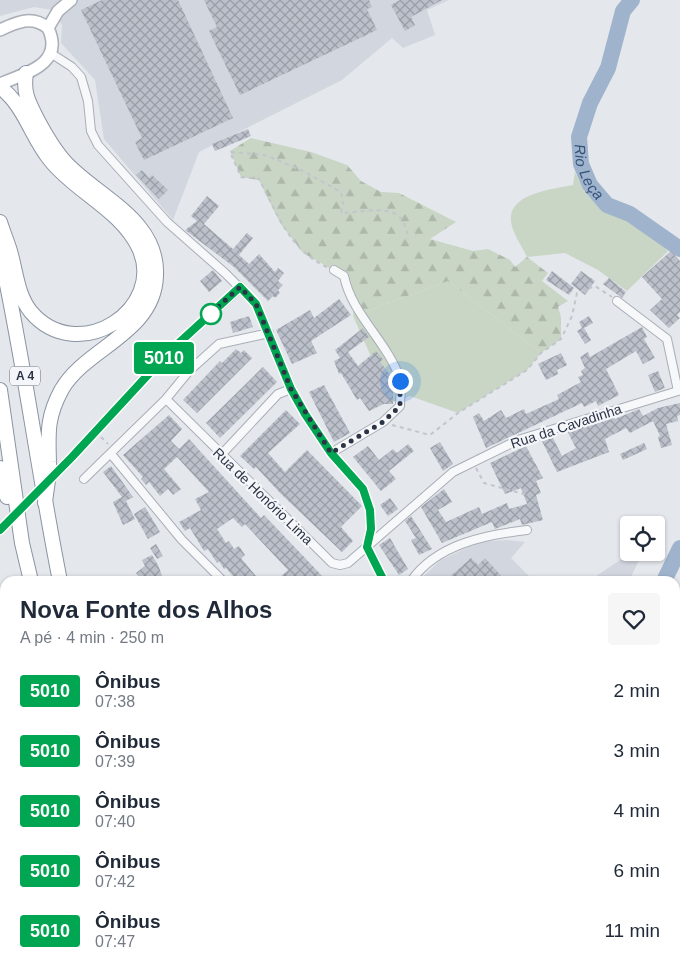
<!DOCTYPE html>
<html lang="pt">
<head>
<meta charset="utf-8">
<style>
  body { margin:0; font-family:Arial,sans-serif; background:#f6f6f7; color:#1f2937; height:100vh; display:flex; flex-direction:column; font-size:19px; white-space:nowrap }
  * { box-sizing:border-box; margin:0 }
  p { font-size:16px; color:#747a83 }
  .icon { flex:none; width:28px; height:28px; fill:none; stroke:currentColor; stroke-width:2; stroke-linecap:round; stroke-linejoin:round }
  .map { position:relative; flex:1; overflow:hidden }
  .panel { position:absolute; left:0px; top:576px; width:680px; height:396px; display:flex; flex-direction:column; background:#fff; border-radius:15px 15px 0 0; box-shadow:0 1px 4px #0004 }
  .panel>* { flex:none }
  .badge { padding:0 10px; border-radius:4px; font-size:18px; line-height:32px }
  .fabs { position:absolute; left:620px; top:516px; display:grid; gap:10px }
  .fabs a { display:grid; place-items:center; width:45px; height:45px; border-radius:5px; background:#fff; box-shadow:0 1px 4px #0004; font-size:25px }
  .you { position:absolute; width:25px; height:25px; margin:-12px; border:4px solid #fff; border-radius:50%; background:#1a73e8; box-shadow:0 0 0 8px #1a73e833 }
  .map>.badge { position:absolute; translate:-50% -50%; box-shadow:0 0 0 2px #fff }
  .round { display:grid; place-items:center; flex:none; width:52px; height:52px; border-radius:5px; background:#f6f6f7 }
  .head { display:flex; align-items:center; justify-content:space-between; height:85px; padding:0 20px }
  h1 { font-size:24px; font-weight:600; line-height:38px }
  ul { padding:0; list-style:none }
  li { display:flex; align-items:center; gap:15px; height:60px; padding:0 20px }
  li div { flex:1 }
  li b { display:block; font-size:19px }
  li em { font-style:normal }
  li .badge { min-width:55px; font-weight:700; text-align:center }
  .map>svg:first-child { display:block }
</style>
</head>
<body>
<div class="map">
<svg width="680" height="972" viewBox="0 0 680 972">
  <defs>
    <pattern id="forest-firs" width="22" height="20" patternUnits="userSpaceOnUse" patternTransform="scale(1.25)"><rect width="22" height="20" fill="#c9d6c5"/><path d="M5 1l3.5 6h-7zM16 11l3.5 6h-7z" fill="#adb8ab"/></pattern>
    <pattern id="building-cross-hatch" width="8" height="8" patternUnits="userSpaceOnUse" patternTransform="scale(1.25)"><rect width="8" height="8" fill="#bbc0ca"/><path d="M0 0l8 8M0 8l8-8" fill="none" stroke="#989da6"/></pattern>
  </defs>
  <rect width="100%" height="100%" fill="#e4e7ec"/>
  <path fill="#d2d6de" d="M0,0h449l-22,10 8,25 -32,13 -11,-10 -50,42 -143,72 -26,68 -69,-81 -9,-59 -34,-37 1,-18 -10,-15 -18,-3 -34,9z
    M507,540l18,2 -14,16 23,23h-116l23,-21 38,-18z
    M629,554l12,2 -12,25h-40z"/>
  <path fill="#c9d6c5" d="M575,172l10,21 17,14 47,27 19,17 -41,40 -29,-21 -33,-17 -38,4c-5,-11 -15,-24 -16,-36 -3,-28 43,-32 62,-36z
    M448,281l93,72 -14,17 -69,43 -48,-17 -23,8 -6,-25 -28,-63z"/>
  <path fill="url(#forest-firs)" d="M251,138l60,14 36,13 14,16 20,11 18,1 57,29 -26,17 43,12 15,-2 22,11 5,7 12,-10 21,16 -6,8 26,20 -10,6 3,10v22l-20,14 -93,-72 -95,35 1,-13 -10,-27 -41,-23 -23,-30 -21,-43 -18,-3 -11,-26z"/>
  <g fill="none" stroke-linecap="round" stroke-linejoin="round">
    <g stroke="#9fb4cc" stroke-width="16">
      <path id="s1" d="M632,0l-9,11 -15,57 -18,35 -11,34 2,27 9,21 17,20 23,9 50,35"/>
      <path d="M664,581l16,-33"/>
    </g>
  </g>
  <path fill="url(#building-cross-hatch)" d="M102,0h76l55,118 -89,42 -9,-18 7,-4 -61,-128z
    M204,0h165l3,7 -5,2 10,21 -137,65 -31,-64 8,-4z
    M400,0h42l-31,17 4,8 -10,6 -14,-26z
    M248,129l3,7 -36,15 -3,-7z
    M142,170l7,8 3,-3 16,15 -9,9 -23,-24z
    M207,196l12,10 -15,18 29,25 14,-16 6,5 -14,17 10,9 10,-10 16,18 3,-4 6,5 -6,8 5,4 -5,5 2,3 -5,5 -2,-2 -5,5 -34,-34 -49,-37 12,-9 -6,-5z
    M671,251l9,10v51l-3,3 3,3 -11,10 -19,-18 12,-11 -20,-22z
    M213,270l9,11 -13,11 -9,-11z
    M552,271l22,17 -5,7 -23,-15z
    M581,271l14,10 -10,14 -14,-11z
    M609,278l17,14 -4,6 -19,-14z
    M339,299l12,16 -40,26 6,12 -25,11 -16,-34 34,-20 4,8z
    M249,316l4,11 -20,6 -3,-11z
    M589,316l4,7 -9,5 7,12 -6,4 -8,-13 5,-3 -3,-6z
    M642,327l5,10 -3,2 11,19 -12,6 -7,-13 -30,18 13,26 -21,11 -2,-5 -12,6 -2,-4 -96,45 -13,-31 6,-4 5,8 17,-11 5,8 18,-9 2,5 33,-15 -2,-4 24,-13 -3,-5 5,-2 -2,-4 4,-3 -5,-11 8,-5 2,5z
    M363,328l6,9 -21,15 10,14 18,-15 7,8 -3,3 13,16v26h-9l-15,7 -9,-13 -3,2 -16,-27 -2,1 -5,-13 6,-3 -5,-8z
    M236,349l5,4 3,-3 8,8 -55,55 -14,-13 37,-39 2,2z
    M561,353l6,12 -10,5 1,4 -12,6 -8,-16z
    M263,367l14,15 -57,56 -14,-15z
    M658,371l7,17 -10,4 -7,-17z
    M324,385l26,48 -16,9 -25,-50z
    M680,403v12l-3,1 1,5 -12,3 6,21 -11,3 -3,-11 2,-1 -7,-15 -23,12 -4,-5 -21,11 4,13 -52,20 -16,-33 11,-3 10,20 14,-8 -9,-17 47,-14 1,2 24,-10 4,7 15,-8z
    M286,410l14,14 -32,29 17,19 22,-22 55,56 -21,21 12,14 -11,11 -61,-58 -25,-27 -2,2 -14,-13z
    M169,415l13,14 -11,12 8,8 10,-10 72,79 3,-3 63,66h-51l12,-11 -43,-46 -3,3 -9,-9 -16,11 9,14 3,-2 5,8 5,-3 6,9 -4,3 19,23h-23l-11,-13 -2,1 -5,-8 -2,2 -9,-14 -4,2 -14,-23 -5,3 -6,-9 22,-12 -6,-11 14,-7 -32,-35 -13,12 17,20 -8,6 -5,-6 -8,7 -11,-14 -3,3 -5,-6 2,-2 -20,-22z
    M440,442l13,22 -10,7 -13,-23z
    M644,443l3,6 -24,11 -3,-6z
    M408,444l6,7 -25,20 7,8 -15,12 -28,-34 15,-11 11,14 14,-11 4,4z
    M526,446l17,32 -7,3 5,12 -5,2 7,25 -21,5 -2,-6 -25,10 -3,-7 -50,21 -21,-36 23,-18 8,13 -14,8 8,12 33,-15 3,7 25,-11 2,6 18,-5 -6,-16 -16,6 -15,-31z
    M111,466l22,31 -7,4 9,18 -12,6 -10,-23 9,-5 -19,-25z
    M390,498l8,11 -10,7 -8,-11z
    M145,507l15,25 -12,7 -14,-25z
    M411,516l21,33 -13,6 -8,-15 5,-2 -11,-17z
    M390,538l18,31 -9,6 -20,-30z
    M156,544l7,12 -6,3 -7,-11z
    M152,555l6,10 6,16h-16l-3,-5 -5,3 -4,-6 9,-7 -3,-6z
    M471,558l7,7 7,-7 21,23h-61z"/>
  <g fill="none" stroke-linecap="round" stroke-linejoin="round">
    <g stroke="#a9aeb7" stroke-width="10">
      <path id="street" d="M52,54l20,13 9,10 7,24 3,30 7,14 69,77 58,51 31,31 35,85 14,25 26,39 32,36 7,21 1,19 -4,18 17,34
        M170,351l19,20 30,-27 50,-11
        M166,399l166,164 8,2 8,-2 105,-91 65,-32 160,-49 -11,-52 -50,-38
        M331,453l52,-31 17,-16c0,-8 2,-19 0,-27 -13,-38 -48,-64 -56,-103l-10,-6
        M111,454l71,86 41,41
        M221,455l57,-61 13,-5
        M72,457l98,-106 71,-64
        M84,479l82,-80 23,-28
        M411,581c26,-37 74,-46 116,-51
        M197,968l1,4
        M446,972l2,-4
        M555,972l2,-4 35,1 15,3"/>
    </g>
    <g stroke="#a9aeb7" stroke-width="14">
      <path id="secondary" d="M48,28l10,-17 13,-11
        M0,30c17,-8 32,-15 48,-2 17,36 -22,45 -48,56
        M0,684l5,7
        M113,968l2,4"/>
    </g>
    <g stroke="#8b94a3" stroke-width="16">
      <path id="highway" d="M26,73c-3,20 2,28 11,46 8,15 17,31 29,44 33,35 93,57 90,113 -2,57 -69,71 -94,113 -15,27 -14,43 -13,73 1,13 -3,28 -4,41
        M0,87c25,19 31,50 51,74 26,32 70,49 88,87 28,61 -61,119 -108,64 -14,-17 -15,-41 -21,-61 -3,-10 -7,-19 -10,-29
        M0,251c24,109 38,220 60,330
        M0,390l22,153 9,38
        M0,468l7,29
        M146,968l2,4
        M171,968l2,4"/>
    </g>
    <path stroke="#c2c5cb" stroke-width="2" stroke-dasharray="4 4" stroke-linecap="butt" d="M327,267c-37,-16 -50,-54 -68,-88l-18,-2 -11,-25 35,3 36,15 40,22 2,13 -2,8c29,-1 64,-14 67,26
      M392,425l38,10 28,-22 69,-43 14,-17 20,-14 11,-23 5,-23 18,-7 17,11
      M101,437l7,7
      M476,468l8,15 43,12"/>
    <use href="#street" stroke="#f7f8fa" stroke-width="8"/>
    <use href="#secondary" stroke="#fff" stroke-width="11"/>
    <use href="#highway" stroke="#fff" stroke-width="14"/>
    <g stroke="#a9aeb7" stroke-width="10" stroke-linecap="butt">
      <path id="street-bridge" d="M0,530l72,-73"/>
    </g>
    <use href="#street-bridge" stroke="#f7f8fa" stroke-width="8"/>
  </g>
  <g fill="none" stroke-linecap="round" stroke-linejoin="round">
    <g stroke="#fff" stroke-width="11">
      <path id="line" d="M0,530l72,-73 98,-106 70,-64 16,17 35,85 14,25 26,39 32,36 7,21 1,19 -4,18 17,34"/>
    </g>
    <use href="#line" stroke="#00a651" stroke-width="8"/>
    <path stroke="#2b3445" stroke-width="5" stroke-dasharray="0 9" d="M211,314l-3,2 32,-29 16,17 35,85 40,64 52,-31 17,-16v-25"/>
  </g>
  <circle fill="#fff" stroke="#00a651" stroke-width="2.5" cx="211" cy="314" r="10"/>
  <g text-anchor="middle" stroke-width="4.5" stroke-linejoin="round" paint-order="stroke">
    <rect fill="#f4f6f9" stroke="#676e7b" stroke-width="1" x="10" y="366.5" width="30" height="19" rx="4"/>
    <g font-size="12" font-weight="bold" fill="#2b3445">
      <text x="25" y="380">A 4</text>
    </g>
    <g font-size="14" fill="#2b3445" stroke="#f4f6f9">
      <text transform="translate(566 426) rotate(-18)" y="5">Rua da Cavadinha</text>
      <text transform="translate(263 496) rotate(44)" y="5">Rua de Honório Lima</text>
    </g>
    <g font-size="15" font-style="italic" fill="#34527a" stroke="#f4f6f9">
      <text dy="5" stroke="none"><textPath href="#s1" startOffset="185">Rio Leça</textPath></text>
    </g>
  </g>
</svg>
<div class="fabs">
<a><svg class="icon" aria-label="locate" viewBox="0 0 24 24"><circle cx="12" cy="12" r="6"/><path d="M12 2v4M12 18v4M2 12h4M18 12h4"/></svg></a>
</div>
<div class="you" style="left:400px;top:381px"></div>
<b class="badge" style="left:164px;top:358px;background:#00a651;color:#fff">5010</b>
<section class="panel">
<div class="head"><div><h1>Nova Fonte dos Alhos</h1><p>A pé · 4 min · 250 m</p></div><a class="round"><svg class="icon" aria-label="heart" viewBox="0 0 24 24"><path d="M12 20l-8-8c-3-5 5-10 8-4 3-6 11-1 8 4z"/></svg></a></div>
<ul>
<li><span class="badge" style="background:#00a651;color:#fff">5010</span><div><b>Ônibus</b><p>07:38</p></div><em>2 min</em></li>
<li><span class="badge" style="background:#00a651;color:#fff">5010</span><div><b>Ônibus</b><p>07:39</p></div><em>3 min</em></li>
<li><span class="badge" style="background:#00a651;color:#fff">5010</span><div><b>Ônibus</b><p>07:40</p></div><em>4 min</em></li>
<li><span class="badge" style="background:#00a651;color:#fff">5010</span><div><b>Ônibus</b><p>07:42</p></div><em>6 min</em></li>
<li><span class="badge" style="background:#00a651;color:#fff">5010</span><div><b>Ônibus</b><p>07:47</p></div><em>11 min</em></li>
</ul>
</section>
</div>
</body>
</html>
